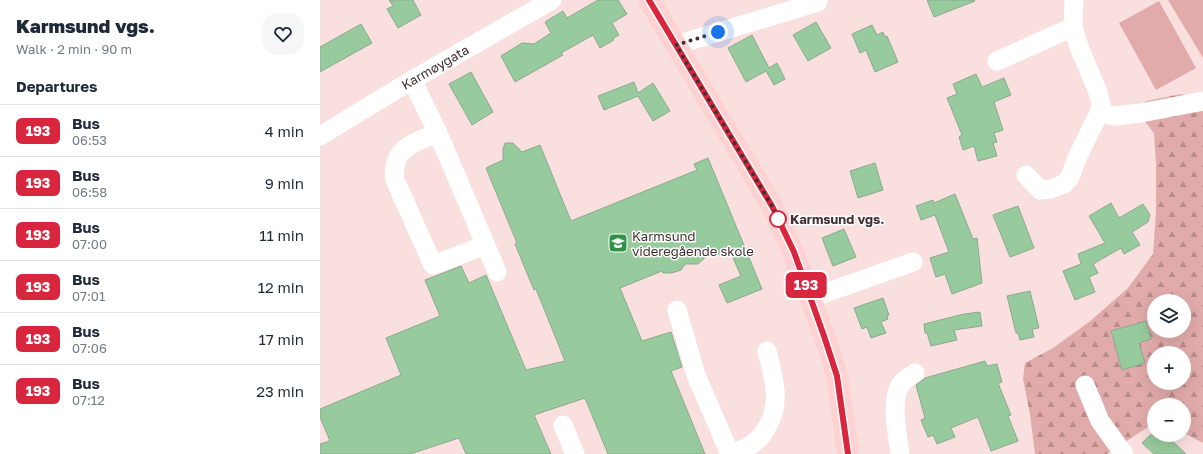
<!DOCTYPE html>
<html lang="en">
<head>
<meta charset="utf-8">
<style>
  body { margin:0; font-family:"Golos Text",sans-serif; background:#f6f6f7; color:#1f2937; height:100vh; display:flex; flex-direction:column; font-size:15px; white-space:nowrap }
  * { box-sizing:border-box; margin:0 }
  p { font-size:13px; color:#747a83 }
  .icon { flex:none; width:22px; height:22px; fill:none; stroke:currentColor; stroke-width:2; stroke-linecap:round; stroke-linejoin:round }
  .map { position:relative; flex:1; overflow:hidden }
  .sheet { display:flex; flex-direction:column; background:#fff; width:320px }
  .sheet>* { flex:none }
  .badge { padding:0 8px; border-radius:6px; font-size:14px; line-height:26px }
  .controls { position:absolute; left:827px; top:294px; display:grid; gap:8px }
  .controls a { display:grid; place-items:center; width:44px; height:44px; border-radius:50%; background:#fff; box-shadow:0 4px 16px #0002; font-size:20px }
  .you { position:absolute; width:20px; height:20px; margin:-10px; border:3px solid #fff; border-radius:50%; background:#1a73e8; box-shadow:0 0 0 6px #1a73e833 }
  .map>.badge { position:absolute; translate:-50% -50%; box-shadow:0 0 0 2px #fff }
  h2 { padding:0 16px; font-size:15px; line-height:36px }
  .round { display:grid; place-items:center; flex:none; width:42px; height:42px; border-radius:16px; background:#f6f6f7 }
  .head { display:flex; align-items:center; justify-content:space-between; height:68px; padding:0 16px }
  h1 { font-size:19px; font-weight:800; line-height:30px }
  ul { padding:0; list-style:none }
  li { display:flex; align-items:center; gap:12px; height:52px; padding:0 16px; border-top:1px solid #e0e1e3 }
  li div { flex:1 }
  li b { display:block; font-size:15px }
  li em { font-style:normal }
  li .badge { min-width:44px; font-weight:700; text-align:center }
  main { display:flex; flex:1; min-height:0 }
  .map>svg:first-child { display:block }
</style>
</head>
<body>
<main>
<section class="sheet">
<div class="head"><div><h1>Karmsund vgs.</h1><p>Walk · 2 min · 90 m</p></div><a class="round"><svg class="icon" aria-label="heart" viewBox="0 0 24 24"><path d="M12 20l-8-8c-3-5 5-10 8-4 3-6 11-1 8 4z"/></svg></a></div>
<h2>Departures</h2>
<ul>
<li><span class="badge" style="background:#d7263d;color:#fff">193</span><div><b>Bus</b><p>06:53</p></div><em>4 min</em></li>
<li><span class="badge" style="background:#d7263d;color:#fff">193</span><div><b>Bus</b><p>06:58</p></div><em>9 min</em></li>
<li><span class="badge" style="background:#d7263d;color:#fff">193</span><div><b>Bus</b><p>07:00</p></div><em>11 min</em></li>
<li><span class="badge" style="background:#d7263d;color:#fff">193</span><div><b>Bus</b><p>07:01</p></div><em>12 min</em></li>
<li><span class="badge" style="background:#d7263d;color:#fff">193</span><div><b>Bus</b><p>07:06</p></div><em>17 min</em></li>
<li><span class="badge" style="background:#d7263d;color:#fff">193</span><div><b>Bus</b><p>07:12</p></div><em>23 min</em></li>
</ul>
</section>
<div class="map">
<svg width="883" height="454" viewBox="0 0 883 454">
  <defs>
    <pattern id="forest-firs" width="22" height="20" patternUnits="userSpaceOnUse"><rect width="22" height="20" fill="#e2abab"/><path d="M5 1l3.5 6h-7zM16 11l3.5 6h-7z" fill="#b98c8c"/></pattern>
  </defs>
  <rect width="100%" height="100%" fill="#fadfdf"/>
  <path fill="url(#forest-firs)" fill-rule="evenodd" d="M861,94l19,4 3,8v337l-19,-10v-28h-30v18l-47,31h-72l-5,-40 -7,-35 2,-16 28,-15 36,-26 39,-34 25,-34 3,-43v-46l-2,-32 -12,-15 -21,-2 26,-15zM834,301h30v30h-30zM834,353h30v30h-30z"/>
  <path fill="#e2abab" d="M848,0h35v58z
    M839,1l37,67 -40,22 -37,-67z"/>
  <path fill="#97cb9d" stroke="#8ca98f" d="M69,0h24l8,15 -23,13 -11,-19 6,-3z
    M278,0h20l9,14 -15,9 7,12 -6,3 1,2 -14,8 -7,-13 -32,18 2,2 -48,27 -14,-26 21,-13 12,1 17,-11 -6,-11 18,-11 4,7z
    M607,0h47l1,1 -41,16z
    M496,22l15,26 -23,13 -15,-26z
    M41,24l11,19 -52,29v-25z
    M552,25l5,10 6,-3 2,5 2,-1 11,26 -23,10 -9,-22 -6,3 -8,-19z
    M432,35l17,33 8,-5 8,16 -11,6 -8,-14 -20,11 -18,-34z
    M151,72l22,40 -21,13 -23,-41z
    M656,74l6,13 22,-9 7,17 -17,7 9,28 -9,3 3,9 -4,1 4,13 -19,5 -4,-15 -11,4 -4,-13 3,-2 -15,-37 10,-4 -4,-10z
    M314,82l4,11 15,-10 17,28 -17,10 -15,-25 -34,14 -6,-14z
    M185,143h8l9,9 18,-7 31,76 126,-51 -3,-6 14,-6 54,131 -35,14 -8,-18 22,-9 -11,-25 -13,4h-9l-10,9h-13l-4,6 -6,2 -4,1h-8l-1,-2 -42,17 22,53 29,-9 11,35 -11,4 34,83h-97l-23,-56 -51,17 17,39h-85l-7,-16 -49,16h-90v-10l10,-3 -10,-24v-8l81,-34 -15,-37 54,-22 -15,-36 13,-5 23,-9 8,17 17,-8 40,95 39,-9 -29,-72 -2,1 -19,-46 2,-1 -31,-75 17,-8v-11z
    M555,163l8,27 -25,8 -8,-27z
    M635,194l18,45 4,-1 5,45 -30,11 -7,-20 -9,3 -6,-19 19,-6 -14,-37 -14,5 -5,-14 17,-6 1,3z
    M791,203l8,15 24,-14 7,11 -2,7 -16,10 8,13 -16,9 -3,-6 -28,16 5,9 -9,4 6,15 -20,8 -12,-29 18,-7 -3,-10 27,-11 -16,-27z
    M698,206l16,42 -24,9 -17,-42z
    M524,229l12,28 -23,9 -11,-28z
    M710,291l9,37 -7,1 2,8 -14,3 -2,-7h-2l-9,-37z
    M563,298l6,17 -2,1 1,3 -7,3 5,11 -15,5 -4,-11 -5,2 -8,-21z
    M660,312l2,14 -28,4 3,10 -26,6 -4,-13h-2l-1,-9 40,-10z
    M826,321l5,18 -12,4 6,20 -23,7 -11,-39z
    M665,361l2,5 10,-2 5,18 -4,1 13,32 -3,1 10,25 -27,10 -13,-34 -27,11 4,9 -18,7 -4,-9 -5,2 -7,-17 4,-2 -9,-33 9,-7z
    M830,435h16l20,19h-32l-12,-11z"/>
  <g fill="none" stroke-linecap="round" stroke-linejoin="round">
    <path stroke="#fff" stroke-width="19" d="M356,45l142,-43
      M677,61l76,-34
      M92,80l26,53 59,139
      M779,113l16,3 26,-3 62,-12
      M118,133c-25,10 -47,15 -43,47l38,85 53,-20
      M0,136l92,-56 140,-80
      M706,175l14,15 11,-1 13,-5 6,-7 7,-19 22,-45 2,-9 -3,-12 -19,-45 -6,-20 1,-27
      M491,298l102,-36
      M357,310l19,65 34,79
      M765,385l15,36 24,33
      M243,425l12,29
      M411,454c6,-3 14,-5 20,-9 5,-3 10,-8 13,-13 19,-27 10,-52 3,-81
      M580,454c-2,-17 -11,-57 2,-71 3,-4 9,-7 13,-10"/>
    <path stroke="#fed2d2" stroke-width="22" d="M329,0l123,206 21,46 36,97 8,27 11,78"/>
  </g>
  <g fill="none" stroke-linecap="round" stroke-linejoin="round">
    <g stroke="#fff" stroke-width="9">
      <path id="line" d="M329,0l123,206 22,46 30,84 13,40 11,78"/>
    </g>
    <use href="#line" stroke="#d7263d" stroke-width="6"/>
    <path stroke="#413030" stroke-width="4" stroke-dasharray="0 7.2" d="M398,32l-42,13 96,161 6,13"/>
  </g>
  <defs>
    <g id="school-square" transform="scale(1)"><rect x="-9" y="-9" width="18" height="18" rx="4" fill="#2f9246" stroke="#fff"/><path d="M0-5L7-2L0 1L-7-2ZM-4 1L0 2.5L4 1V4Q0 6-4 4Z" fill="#fff"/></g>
  </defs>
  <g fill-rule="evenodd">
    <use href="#school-square" x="298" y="243"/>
  </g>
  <circle fill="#fff" stroke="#d7263d" stroke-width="2" cx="458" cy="219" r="8"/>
  <g text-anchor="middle" stroke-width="3" stroke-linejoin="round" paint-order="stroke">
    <g font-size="13" fill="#413030" stroke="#fff">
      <text transform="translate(115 67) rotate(-30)" y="5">Karmøygata</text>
    </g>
    <g font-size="13" font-weight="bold" fill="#413030" stroke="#fff" text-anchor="start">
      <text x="470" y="224">Karmsund vgs.</text>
    </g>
    <g font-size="13" fill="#413030" stroke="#fff" text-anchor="start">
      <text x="312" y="241">Karmsund<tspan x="312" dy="15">videregående skole</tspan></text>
    </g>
  </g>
</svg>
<div class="controls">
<a><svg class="icon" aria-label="layers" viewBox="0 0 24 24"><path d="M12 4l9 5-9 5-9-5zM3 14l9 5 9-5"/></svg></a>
<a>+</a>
<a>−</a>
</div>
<div class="you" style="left:398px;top:32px"></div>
<b class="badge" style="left:486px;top:285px;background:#d7263d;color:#fff">193</b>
</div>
</main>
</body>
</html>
